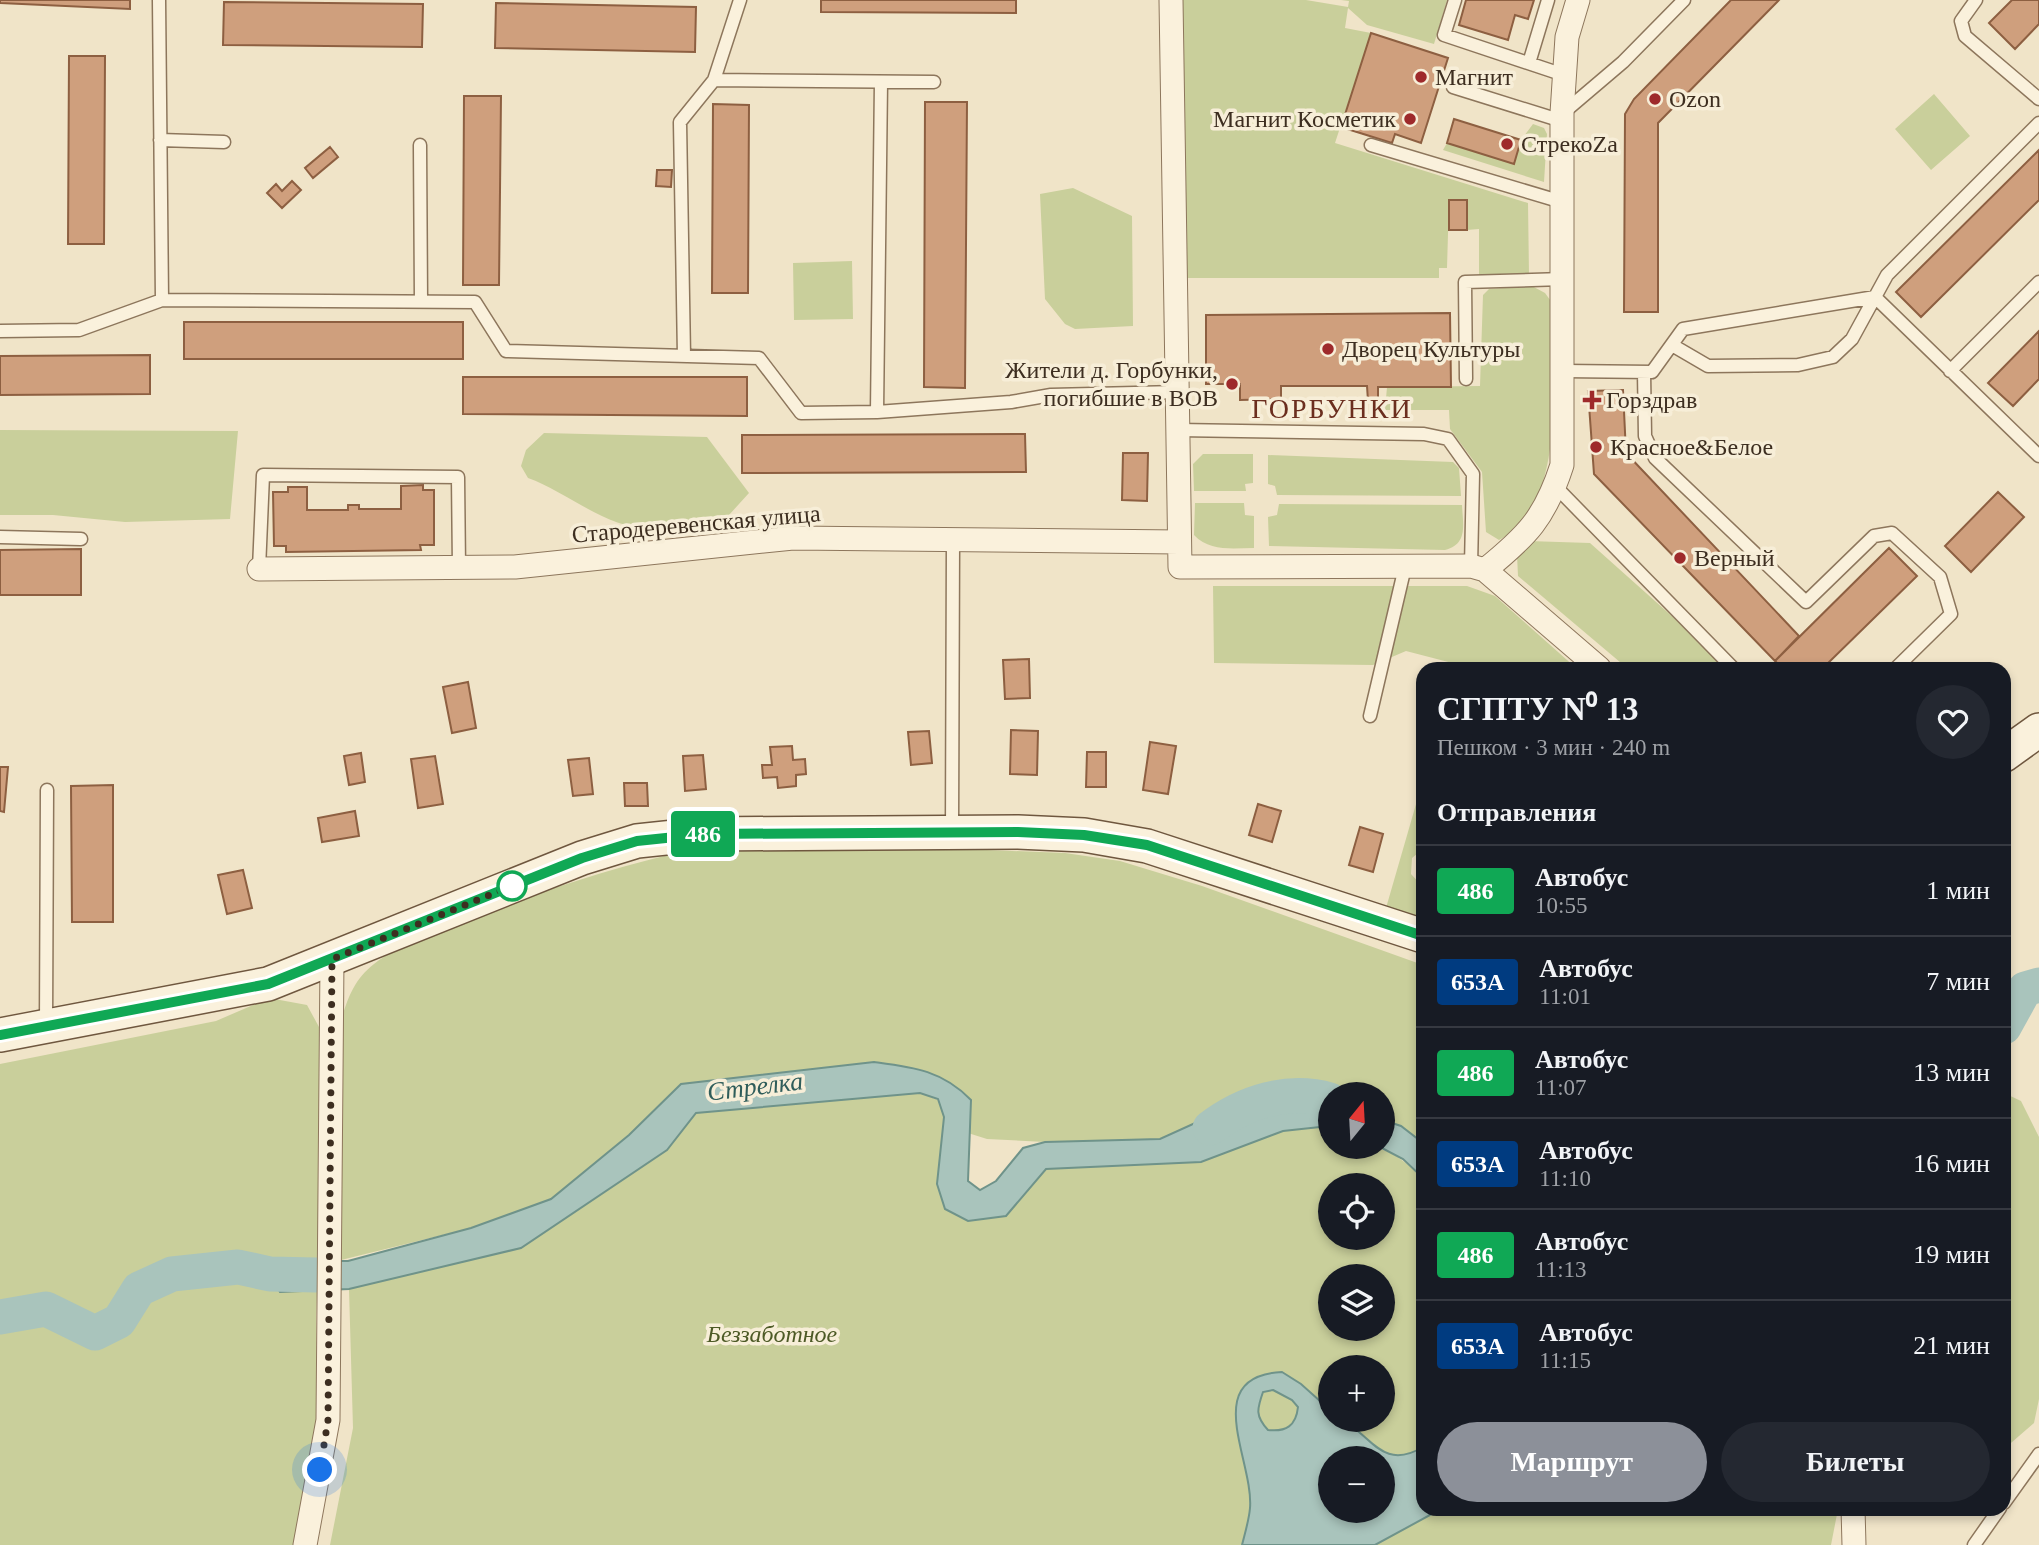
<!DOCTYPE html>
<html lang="ru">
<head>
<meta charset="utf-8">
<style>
  body { margin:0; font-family:Georgia,serif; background:#242831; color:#f1f3f6; height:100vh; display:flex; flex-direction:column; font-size:26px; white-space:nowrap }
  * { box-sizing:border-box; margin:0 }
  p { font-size:23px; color:#9ea1a6 }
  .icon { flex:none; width:38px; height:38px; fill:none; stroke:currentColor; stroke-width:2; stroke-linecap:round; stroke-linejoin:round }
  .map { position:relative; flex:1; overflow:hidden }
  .side { position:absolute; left:1416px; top:662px; width:595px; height:854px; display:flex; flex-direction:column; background:#171b24; border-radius:21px; box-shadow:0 4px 10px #0003 }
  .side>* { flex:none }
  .badge { padding:0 14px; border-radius:5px; font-size:24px; line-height:46px }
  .needle { width:46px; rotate:18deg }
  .tools { position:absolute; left:1318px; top:1082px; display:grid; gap:14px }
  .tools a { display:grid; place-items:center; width:77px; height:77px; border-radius:50%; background:#171b24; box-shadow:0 4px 10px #0003; font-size:35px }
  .you { position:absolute; width:35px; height:35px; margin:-18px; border:5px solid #fff; border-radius:50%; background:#1a73e8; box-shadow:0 0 0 10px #1a73e833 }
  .map>.badge { position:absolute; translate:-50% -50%; box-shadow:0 0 0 4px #fff }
  h2 { padding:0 21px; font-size:26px; line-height:63px }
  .round { display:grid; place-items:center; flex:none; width:74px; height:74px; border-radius:37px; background:#242831 }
  .overview { display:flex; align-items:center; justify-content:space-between; height:119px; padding:0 21px }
  h1 { font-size:33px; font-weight:600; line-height:52px }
  .cta { display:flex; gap:14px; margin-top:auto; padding:14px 21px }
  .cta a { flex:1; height:80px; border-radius:42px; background:#8c9099; color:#fff; font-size:28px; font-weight:600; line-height:80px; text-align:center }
  .cta a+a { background:#242831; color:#f1f3f6 }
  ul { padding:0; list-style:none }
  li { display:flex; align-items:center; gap:21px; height:91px; padding:0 21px; border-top:2px solid #363941 }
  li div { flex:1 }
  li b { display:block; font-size:26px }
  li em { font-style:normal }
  li .badge { min-width:77px; font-weight:700; text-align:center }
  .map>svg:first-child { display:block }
</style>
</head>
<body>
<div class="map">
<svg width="2039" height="1545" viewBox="0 0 2039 1545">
  <rect width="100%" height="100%" fill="#f0e4c8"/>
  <path fill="#c9cf9b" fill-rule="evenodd" d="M1182,0h124l42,7 1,-6 -8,-1h106l-13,44 -67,-19 -19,-17 -3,20 26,5 -36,110 193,60 1,72h-50v-46l-12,1v-30h-18l-2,68h-8v10h-253z
    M1934,94l36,42 -39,34 -36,-41z
    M1533,124l11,4 3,6 -3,48 -101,-32 4,-7 67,21 7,-24z
    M1073,188l59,28 1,110 -58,3 -10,-5 -20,-25 -5,-105z
    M852,261l1,58 -59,1 -1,-57z
    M1532,286l13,7 8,11c-1,66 16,203 -54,236l-13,-8 -4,-60 -32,-43 -1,-19h-64l2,-23 93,-1 3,-91 6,-6z
    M0,430l238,1 -8,88 -105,3 -72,-7h-53z
    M544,433l163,4 42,56 -20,22c-26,3 -51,11 -75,13 -44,4 -88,-37 -126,-50l-7,-12 5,-16z
    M1203,454h50v29l-8,1 1,7h-52l-1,-27z
    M1268,455l185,7 6,6 2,28 -184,-1 -2,-9 -7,-2z
    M1195,503h49l1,12 9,1v32c-21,0 -44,4 -60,-13z
    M1279,504l183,1c1,20 6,39 -17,45l-176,-4 -1,-29 9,-2z
    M1528,541l62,2 140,125h-103l-109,-92 -1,-21z
    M1213,586h254l28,10 81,72h-121l1,-4 -50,-13 -33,14 -159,-2z
    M1423,780v69l-11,9 -1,16 12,13v33l-37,-12z
    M693,849l294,1 78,3 55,8 82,25 221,79v178l-22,-17 -18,-6 -1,-26h-52v9l-115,11 -55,25 -115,3 -58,-3 -19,-6 3,-33 -98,-38 -192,22 -52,51 -78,64 -80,29 -134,33 5,-244c7,-22 13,-38 32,-53 26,-21 60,-30 91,-43 75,-30 149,-54 228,-72z
    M269,998l38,7 12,22 2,189 -5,100 1,112 -24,117h-293v-481l216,-43z
    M920,1093l18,7 6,17 -7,66 8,26 23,12 38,-5 40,-47 155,-7 82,-31 37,-4 10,2v17c47,0 57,-2 93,32v330l415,1 -7,36h-1501l23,-117 -4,-139 172,-42 146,-97 28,-37zM1330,1185h52v52h-52zM1330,1276h52v52h-52zM1330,1367h52v52h-52zM1330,1458h52v52h-52z
    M2004,1093l17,8 18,36v262l-5,24 -30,26z"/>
  <path fill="#a9c4bc" stroke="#6f938a" stroke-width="2" fill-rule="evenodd" d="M874,1062c38,5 68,8 97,38l-3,81 12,9 16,-9 27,-33 22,-6 115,-3 55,-25 57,-17 58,6v26l-10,-2 -37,4 -82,31 -155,7 -40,47 -38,5 -23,-12 -8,-25 7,-67 -6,-18 -18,-6 -224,20 -29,37 -146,98 -172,41 -69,3 -10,-18 36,-13h42l123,-33 80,-29 78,-64 52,-51z
    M1383,1120l18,6 22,17v35l-20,-19 -25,-13h4z
    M1282,1372l19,12 29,26v9c37,0 45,57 93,28v61l18,1 -66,36h-133c3,-12 7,-25 8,-37 4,-47 -51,-132 32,-136zM1273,1390l19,10 6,7c-2,19 -12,25 -30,23 -13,-14 -11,-21 -5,-38zM1330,1458h52v52h-52z"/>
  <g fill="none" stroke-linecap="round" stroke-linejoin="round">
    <path stroke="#a9c4bc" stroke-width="35" d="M2004,1027l21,-38 14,-4
      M1210,1128c34,-26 78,-40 120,-28
      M0,1317l46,-8 49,24 24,-12 20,-32 33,-15 66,-7 32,7 46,1"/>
  </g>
  <path fill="#cf9f7d" stroke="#8d5f41" stroke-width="2" d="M0,0h130v9l-130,-6z
    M821,0h195v13l-195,-1z
    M1466,0h68l-6,19 -13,-4 -7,25 -49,-15z
    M1731,0h48l-121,123v189h-34l1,-198 9,-15z
    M2012,0h27v24l-24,25 -26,-26z
    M224,2l199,2 -1,43 -199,-2z
    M496,3l200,4 -1,45 -200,-4z
    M1371,33l77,25 -27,85 -26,-9 -3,9 -51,-16z
    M69,56h36l-1,188h-36z
    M464,96h37l-2,189h-36z
    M925,102h42l-2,286 -41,-1z
    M713,104l36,1 -1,188h-36z
    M1454,119l67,21 -7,24 -67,-21z
    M330,147l8,10 -25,21 -8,-10z
    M2039,150v50l-118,117 -25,-25z
    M657,170h15l-1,17 -15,-1z
    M292,181l9,9 -19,18 -15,-15 9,-9 6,7z
    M1449,200h18v30h-18z
    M1450,313l1,74h-73v14h-10l-1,-15h-86v13l-41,1v-16h-34v-69z
    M184,322h279v37h-279z
    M2039,331v48l-26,27 -25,-23z
    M150,355v39l-150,1v-39z
    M463,377h284v39l-284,-2z
    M1623,390l3,63 173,183 -24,25 -181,-187 -6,-83z
    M1025,434l1,38 -284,1v-38z
    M1123,453h25l-1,48 -25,-1z
    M423,485v5h11v55h-14l1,5 -135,2v-6h-12l-1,-54h15v-5h19v23h41v-5h11v4h42v-23z
    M1998,492l26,25 -53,55 -26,-26z
    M1889,548l28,28 -94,92h-41l-7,-7z
    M81,549v46h-81v-45z
    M1029,659l1,39 -25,1 -2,-39z
    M468,682l8,46 -24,5 -9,-46z
    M1011,730l27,1 -1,44 -27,-1z
    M929,731l3,32 -21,2 -3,-33z
    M1150,742l26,4 -8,48 -25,-4z
    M792,746l1,14 12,-1 1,15 -10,1v11l-18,2 -1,-11 -14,1 -1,-13h10l-2,-18z
    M1087,752h19v35h-20z
    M361,753l4,29 -16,3 -5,-29z
    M703,755l3,34 -21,2 -2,-35z
    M435,756l8,48 -25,4 -7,-49z
    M589,758l4,36 -20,2 -5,-36z
    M0,767h8l-4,45 -4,-1z
    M624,783h23l1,23h-23z
    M113,785v137h-41l-1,-136z
    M1258,804l23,7 -9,31 -23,-7z
    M355,811l4,25 -37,6 -4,-24z
    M1360,827l23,7 -10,38 -24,-7z
    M243,870l9,38 -25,6 -9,-39z"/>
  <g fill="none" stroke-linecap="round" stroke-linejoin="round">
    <g stroke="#8d765c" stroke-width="15">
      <path id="lane" d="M159,0l3,300
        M1455,0l-11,35 120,40
        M1976,0l-15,21 4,15 74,63
        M1529,63l19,-63
        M714,80l220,2
        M1453,87l109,34
        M1563,113l60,-51 61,-62
        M160,140l64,2
        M420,145l1,156
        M1371,145l191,57
        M1875,297l164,159
        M0,331l79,-1 83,-30 313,2 31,49 253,7 42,55 76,-1 134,-10 40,-7 126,-3
        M1672,345l36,21 90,-1 35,-8 19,-18 35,-64 152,-152
        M684,356l-4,-234 34,-42 26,-80
        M1564,371l88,1 31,-43 192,-32
        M1950,371l89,-89
        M1644,372l1,64 10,22 151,144 68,-66 18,-3 48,44 11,37 -55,54
        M1466,379l-1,-97 98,-3
        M877,412l4,-330
        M1178,430l246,4 24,5 25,35 -2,92
        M1555,486l178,182
        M0,537l81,2
        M259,569l4,-94 195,2 1,91
        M1370,716l35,-149
        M952,831l1,-290
        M46,1026l1,-236
        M2004,1503l35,-49
        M1974,1545l26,-37"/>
    </g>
    <g stroke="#8d765c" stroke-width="25">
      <path id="street" d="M1171,0l9,567 291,-1 14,4 114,98
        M259,569l256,-2 278,-29 386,4
        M1485,570c42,-34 60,-52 77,-105v-352l5,-76 11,-37
        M1853,1508l1,37
        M305,1545l23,-125 4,-461"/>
    </g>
    <g stroke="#6f573f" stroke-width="36">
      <path id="secondary" d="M2004,755l35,-25
        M0,1035l268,-51 314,-126 55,-17 66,-7 315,-2 66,3 63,11 276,90"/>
    </g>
    <use href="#lane" stroke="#faf1dc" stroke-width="12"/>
    <use href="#street" stroke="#faf1dc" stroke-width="23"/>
    <use href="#secondary" stroke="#faf1dc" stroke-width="33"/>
  </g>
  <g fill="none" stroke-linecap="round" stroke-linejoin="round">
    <g stroke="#fff" stroke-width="16">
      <path id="line" d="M0,1035l268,-51 314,-126 55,-17 67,-7 314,-2 66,3 63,10 276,91"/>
    </g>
    <use href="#line" stroke="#10a855" stroke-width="10"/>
    <path stroke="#3d2e20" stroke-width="7" stroke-dasharray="0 12.6" d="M320,1470l8,-50 4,-461 180,-73"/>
  </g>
  <g fill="#9e2a2b" stroke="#f7eed8" stroke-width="2.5">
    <circle cx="1421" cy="77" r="7"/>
    <circle cx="1655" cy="99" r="7"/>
    <circle cx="1410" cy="119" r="7"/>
    <circle cx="1507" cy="144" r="7"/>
    <circle cx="1328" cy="349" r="7"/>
    <circle cx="1232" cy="384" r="7"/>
    <path d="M1588.5 389.5h7v7h7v7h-7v7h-7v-7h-7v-7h7z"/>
    <circle cx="1596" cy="447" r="7"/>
    <circle cx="1680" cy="558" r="7"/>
  </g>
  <circle fill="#fff" stroke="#10a855" stroke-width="3.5" cx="512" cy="886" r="14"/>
  <g text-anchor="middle" stroke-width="7" stroke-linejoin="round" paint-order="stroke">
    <g font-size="24" fill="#3d2e20" stroke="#f7eed8" text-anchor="start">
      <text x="1435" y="85">Магнит</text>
      <text x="1669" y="107">Ozon</text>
      <text x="1396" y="127" text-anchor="end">Магнит Косметик</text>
      <text x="1521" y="152">СтрекоZа</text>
      <text x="1342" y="357">Дворец Культуры</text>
      <text x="1218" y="378" text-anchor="end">Жители д. Горбунки,<tspan x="1218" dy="28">погибшие в ВОВ</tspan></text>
      <text x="1606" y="408">Горздрав</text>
      <text x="1610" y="455">Красное&amp;Белое</text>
      <text x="1694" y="566">Верный</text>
    </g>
    <g font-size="24" fill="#3d2e20" stroke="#f7eed8">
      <text transform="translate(696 524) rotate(-5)" y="8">Стародеревенская улица</text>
    </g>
    <g font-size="24" font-style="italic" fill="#4d5a26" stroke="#f7eed8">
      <text x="772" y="1342">Беззаботное</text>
    </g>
    <g font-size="26" font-style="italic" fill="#2f5d5a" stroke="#f7eed8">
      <text transform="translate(755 1086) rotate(-7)" y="9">Стрелка</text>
    </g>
    <g font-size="28" letter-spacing="2" fill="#6b2e1e" stroke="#f7eed8">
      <text x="1332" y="418">ГОРБУНКИ</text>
    </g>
  </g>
</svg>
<div class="tools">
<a><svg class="needle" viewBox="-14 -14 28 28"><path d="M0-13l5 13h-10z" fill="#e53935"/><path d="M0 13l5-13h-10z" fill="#9ea1a6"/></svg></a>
<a><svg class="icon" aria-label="locate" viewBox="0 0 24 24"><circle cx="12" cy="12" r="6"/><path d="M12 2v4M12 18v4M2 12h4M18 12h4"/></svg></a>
<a><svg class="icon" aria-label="layers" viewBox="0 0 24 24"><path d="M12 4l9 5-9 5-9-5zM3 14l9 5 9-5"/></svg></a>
<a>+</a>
<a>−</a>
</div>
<div class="you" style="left:320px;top:1470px"></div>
<b class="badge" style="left:703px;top:834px;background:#10a855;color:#fff">486</b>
<section class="side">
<div class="overview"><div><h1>СГПТУ N⁰ 13</h1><p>Пешком · 3 мин · 240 m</p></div><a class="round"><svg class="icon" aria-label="heart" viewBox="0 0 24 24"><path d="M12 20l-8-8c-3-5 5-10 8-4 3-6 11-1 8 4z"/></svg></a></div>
<h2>Отправления</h2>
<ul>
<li><span class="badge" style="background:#10a855;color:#fff">486</span><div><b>Автобус</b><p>10:55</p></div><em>1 мин</em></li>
<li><span class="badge" style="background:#003b80;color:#fff">653А</span><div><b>Автобус</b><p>11:01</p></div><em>7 мин</em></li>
<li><span class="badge" style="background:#10a855;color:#fff">486</span><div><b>Автобус</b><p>11:07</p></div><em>13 мин</em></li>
<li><span class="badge" style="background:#003b80;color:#fff">653А</span><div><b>Автобус</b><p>11:10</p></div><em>16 мин</em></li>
<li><span class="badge" style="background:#10a855;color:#fff">486</span><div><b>Автобус</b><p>11:13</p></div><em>19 мин</em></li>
<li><span class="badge" style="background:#003b80;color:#fff">653А</span><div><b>Автобус</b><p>11:15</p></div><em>21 мин</em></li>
</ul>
<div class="cta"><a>Маршрут</a><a>Билеты</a></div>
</section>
</div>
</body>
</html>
